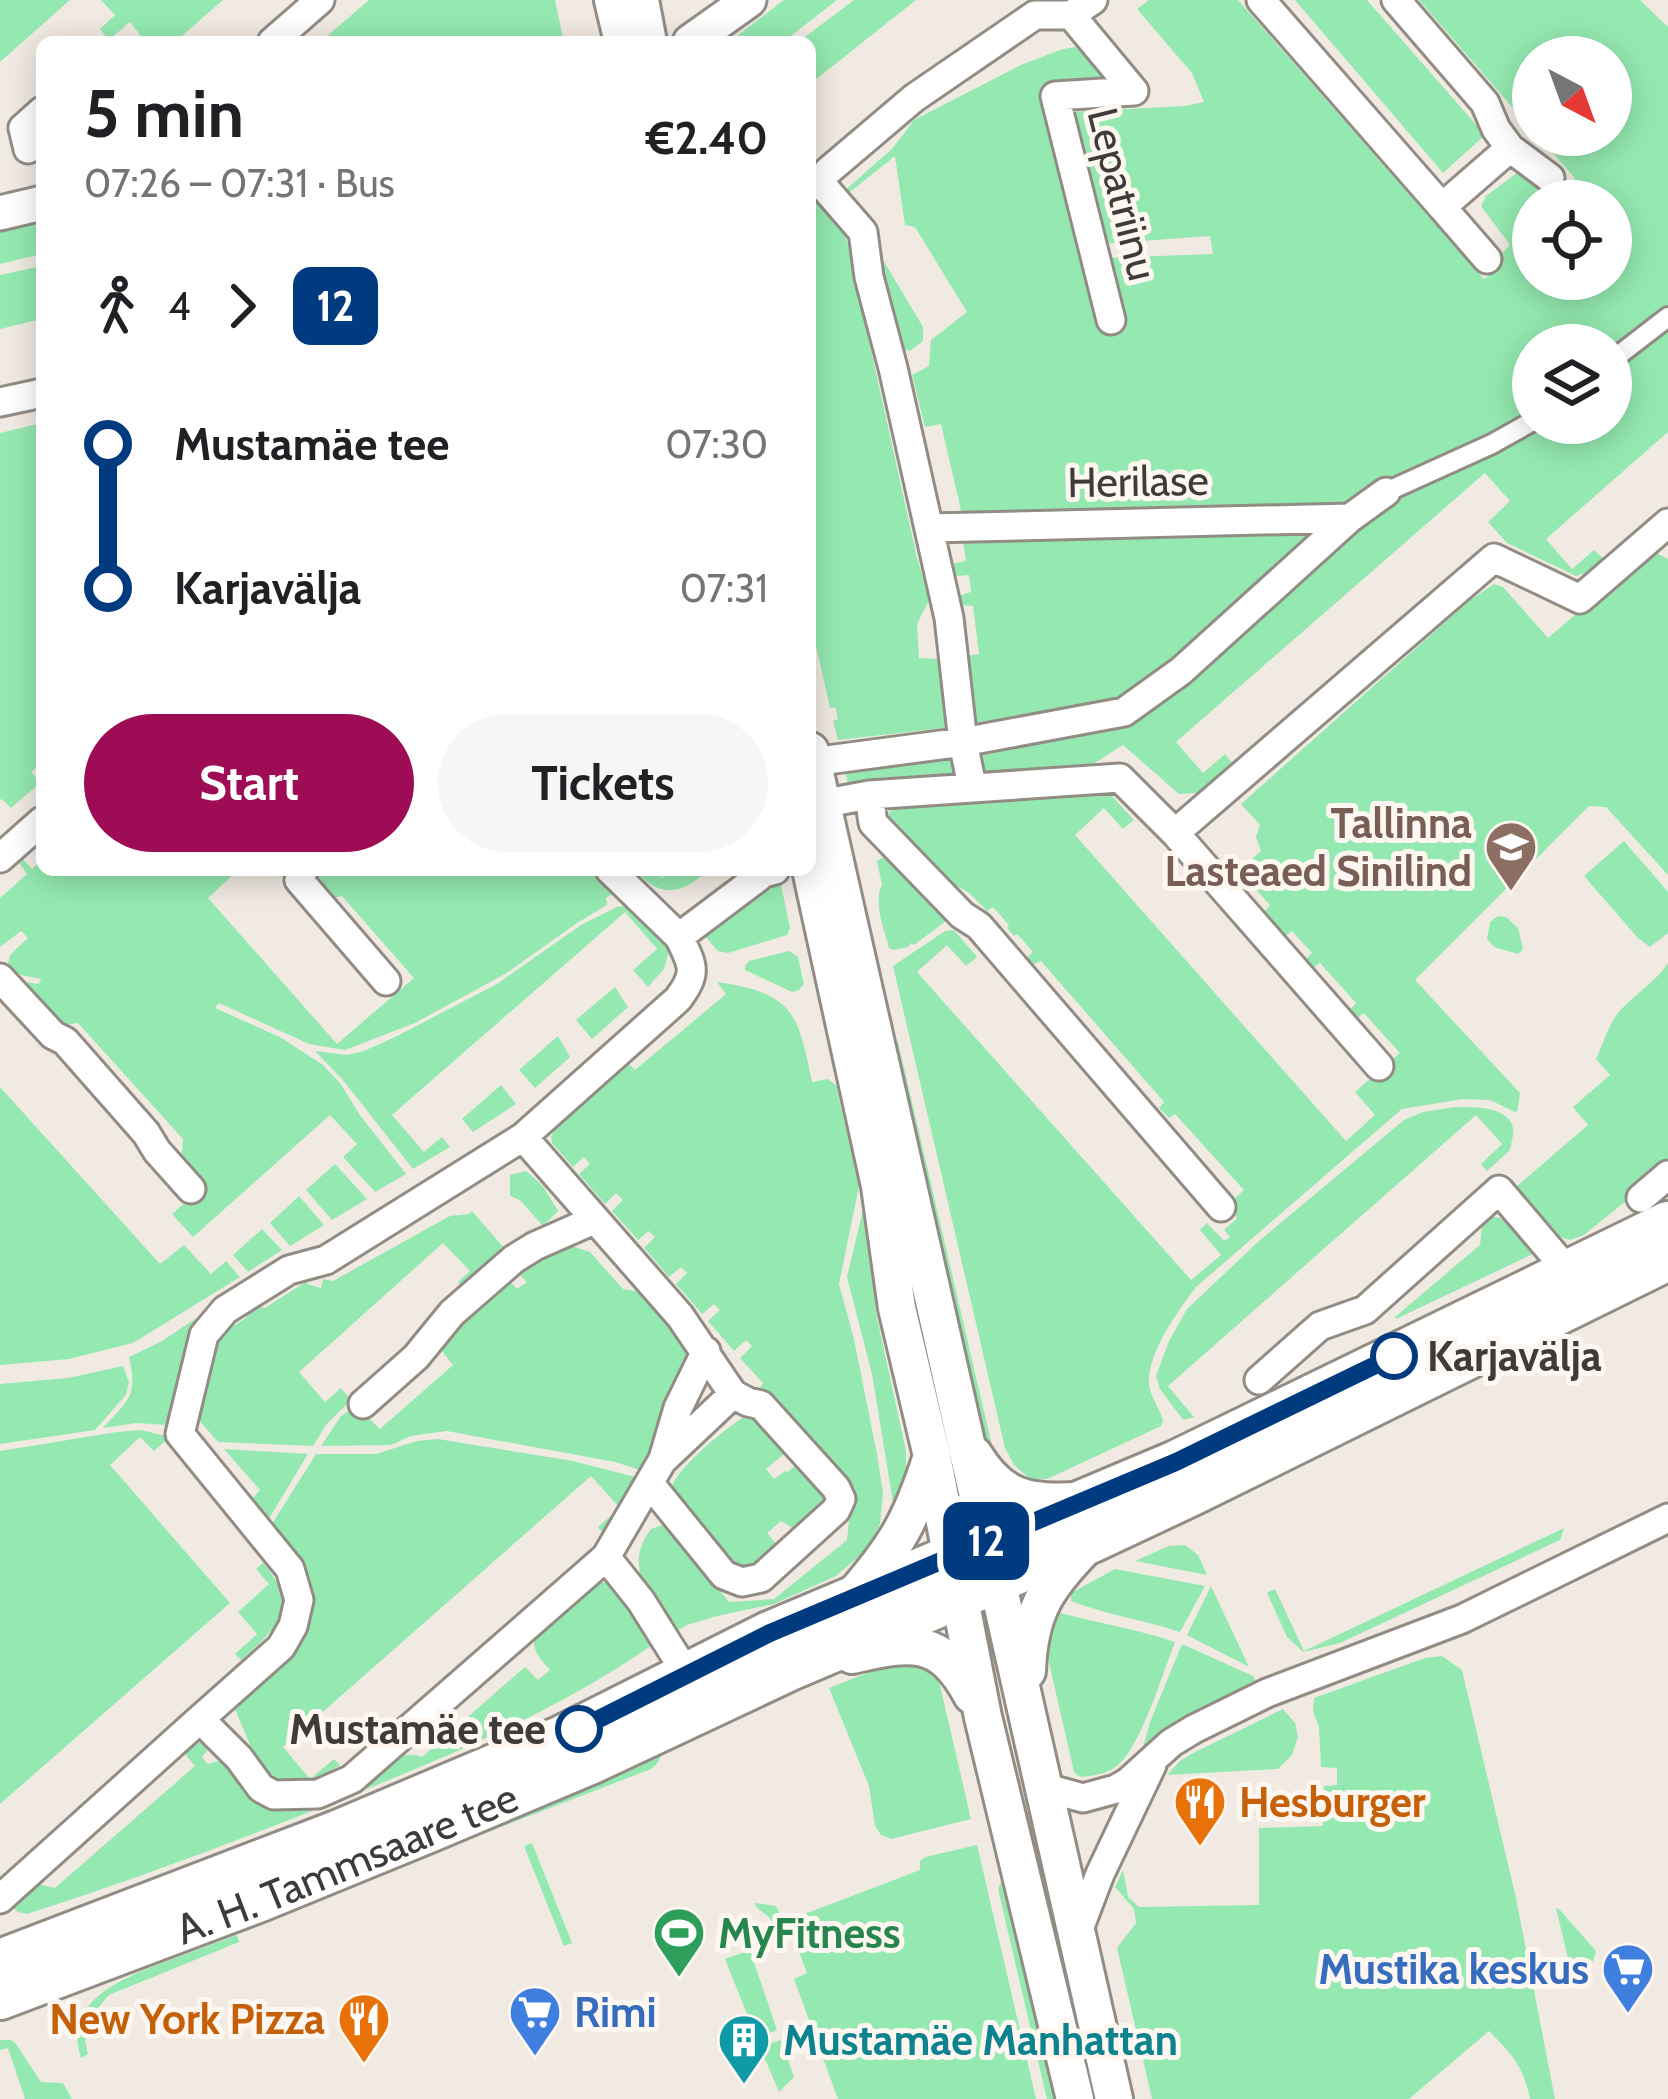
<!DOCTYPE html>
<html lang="en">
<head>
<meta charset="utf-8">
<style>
  body { margin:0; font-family:Cabin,sans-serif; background:#f6f6f6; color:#202124; height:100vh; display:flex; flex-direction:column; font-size:45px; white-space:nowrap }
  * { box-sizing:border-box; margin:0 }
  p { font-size:39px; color:#757577 }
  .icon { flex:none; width:66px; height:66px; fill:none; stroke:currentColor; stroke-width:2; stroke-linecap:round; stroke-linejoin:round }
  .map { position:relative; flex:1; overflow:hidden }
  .side { position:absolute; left:36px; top:36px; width:780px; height:840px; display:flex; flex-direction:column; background:#fff; border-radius:18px; box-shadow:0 6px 30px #0003 }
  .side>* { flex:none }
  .badge { padding:0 24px; border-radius:18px; font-size:42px; line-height:78px }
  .needle { width:78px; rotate:139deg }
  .fabs { position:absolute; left:1512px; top:36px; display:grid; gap:24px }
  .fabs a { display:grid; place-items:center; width:120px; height:120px; border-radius:50%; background:#fff; box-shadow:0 6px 30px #0003; font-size:60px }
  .map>.badge { position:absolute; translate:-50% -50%; box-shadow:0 0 0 6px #fff }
  .legs { display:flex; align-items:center; gap:18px; height:132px; padding:0 48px; font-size:39px }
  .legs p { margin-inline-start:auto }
  .summary { display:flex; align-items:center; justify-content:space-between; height:204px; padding:0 48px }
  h1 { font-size:66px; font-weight:800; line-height:90px }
  .button { display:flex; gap:24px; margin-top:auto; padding:24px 48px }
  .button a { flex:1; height:138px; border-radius:72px; background:#9e0c55; color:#fff; font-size:48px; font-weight:800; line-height:138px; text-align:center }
  .button a+a { background:#f6f6f6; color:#202124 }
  ul { padding:0 48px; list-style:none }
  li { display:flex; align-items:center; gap:42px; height:144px; font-size:45px }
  li i { display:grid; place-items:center; width:18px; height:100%; margin:0 15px; background:currentColor }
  li i::after { content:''; width:30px; height:30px; margin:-15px; border:9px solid; border-radius:50%; background:#fff }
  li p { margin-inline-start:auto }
  li:first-child i { background:linear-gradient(#0000 50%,currentColor 0) }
  li:last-child i { background:linear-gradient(currentColor 50%,#0000 0) }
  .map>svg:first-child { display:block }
</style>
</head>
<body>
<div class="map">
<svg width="1668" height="2099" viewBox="0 0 1668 2099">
  <rect width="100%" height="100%" fill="#f1eae3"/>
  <path fill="#94e9b0" d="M0,0h70l-70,62z
    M101,0h122l-48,42h-30l-15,-20 -21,18 -9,-11 15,-14z
    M369,0h186l8,38 -15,4h-228z
    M784,0h53l-54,42h-45v-7z
    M854,0h62l-106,84v-42h-12z
    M1149,0h89l246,279 15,-12 -4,-7 15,-15 -29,-39 5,-10 32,-24 13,8 18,21h-16v78h78v-78h-59l23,-23 -38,-43h74v-78h-78v74l-114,-131h221l28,27v279l-57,44v-5h-78v67l-150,72 -34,27 -385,12 -23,-99 -16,3 -13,-52 17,-9 2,-26 36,-28 -52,-85 -10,-2 -10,-69 -50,40 -3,-3 51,-45 21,-28 107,-55 42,-16 18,-3 31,34 -61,6 52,172 110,-4 -3,-18 -110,8 -31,-132 116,-6 19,-4 -12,-29 -55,-64z
    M1295,0h72l118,135 -42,38z
    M810,195l36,42 71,321 13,40 -13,26 2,34 22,1 12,68 -115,13 -5,-19 5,-2 -3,-12 -5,1 -20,-89z
    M42,222v32l-42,10v-32z
    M880,259l3,1 40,67v14l-13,10 -8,-2 -15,-41z
    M42,266v53l-42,10v-54z
    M1668,329v103l-122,107 26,30 22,-19 10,9 -12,12 -16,5 -69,-33 -19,-21 22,-21 -25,-28 -309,269 27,31 22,-19 8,10 -36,29 -18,1 -56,-49 -33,21 -14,5 -89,6 -5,-5 -3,-17 3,-4 136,-29 262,-218 132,-60 31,-21h68v-50z
    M42,423v347l-4,-4 -7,6 9,11 -29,25 -9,-9 -2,1v-367z
    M1312,527l4,7 -142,133 -60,37 -140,27 -10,-75 15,-2 -6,-48 -15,-1 -2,-8 15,-5 -2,-17 -12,1 -8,-4 6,-9 11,-2 -4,-26z
    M1655,552l13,7v316l-62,-68 -17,-1 -174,174 105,113 -3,20 -27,-13 -27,-1 -61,10 -206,178c-18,24 -49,66 -47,97 1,12 11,25 14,37l-2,5 -114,53h-17l-16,-14 -9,-17 -112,-482 52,-35 9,-1 23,27 -11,9 -19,-21 -30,27 274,308 30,-25 -21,-25 7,-7 17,18 6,-4 -6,-7 13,-12 -10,-12 17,-16 -69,-76 -6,4 -10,-10 5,-6 -123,-141 -16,7v-9l8,-7 -16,-18 -3,2 -7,-8 2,-3 -16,-18 -6,4c-10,-10 -20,-24 -35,-25l-63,-64v-10l21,-9 191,-11 12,5 21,23 -11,9 -19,-21 -29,27 271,306 29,-26 -20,-23 45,-39 -36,-40 -7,5 -7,-8 6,-7 -36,-40 -11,8 -7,-8 10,-10 -20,-22 -14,11 -15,-19 6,-5 -5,-6 6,-7 -28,-31 -7,6 -7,-8 7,-6 4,4 22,-19 -5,-14 4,-12 -19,-21 228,-203 25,-17 9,3 45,51 96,-82z
    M948,757l6,4 2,13 -3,4 -99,8 -6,-2 -3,-13z
    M1624,841l44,51v41l-18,14 -12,-9 -54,-62z
    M881,858h5l60,63 -32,24 -3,-2 -3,4 -15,3 -4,-2c-5,-19 -16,-45 -7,-63l-5,-24z
    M23,859l9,10 10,-9v10h196l-30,28 129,146 77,-66 -72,-82 -20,4 -6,-15 5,-15h10l3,3 4,-3h263l16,20 -11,8 1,7 -30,18 -72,51 -90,49 -70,27 -36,-6 -90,-41 -4,5 65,29 43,28 17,18 20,32 46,59 -31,18 -32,-35 14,-13 -27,-29 -137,122 -21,-23 29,-26 -20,-23 2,-26 -105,-116 -23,3 -43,-46 27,4 2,-5 -35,-7 4,-17 18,-17 -7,-7 -21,16v-49l27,-24 -8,-11z
    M635,870h20l7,8 9,-8h38c-28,24 -47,30 -74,0z
    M780,880l10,48 -3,7 -59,18 -10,-2 -15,-17z
    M634,905l37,39 -7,25 -16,18 -15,-17 24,-21 -32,-37 -233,203 32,37 18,-15 8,10 -37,22 -71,-90 -27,-28 32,4 17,-4 33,-15 100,-52 84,-59 36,-18z
    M1498,916l8,1 12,11 5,21 -5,5 -24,-7 -7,-8 3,-17z
    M789,951l9,6 6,27 -5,6 -7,2 -47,-22v-4l4,-5z
    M1668,963v204l-84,68 -14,5 -9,-3 -45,-50 72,-62 -15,-18 37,-32 -14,-16c7,-15 12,-33 22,-46 15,-18 37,-30 50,-50z
    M717,982c77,11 81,31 95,100l16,-3 8,6 23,101 -20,98 15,55 23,115 6,39 -3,31 -12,25 -32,27 -62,28 -57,12 -30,9 -12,7c-22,-33 -54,-63 -24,-103l11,-4 12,7 55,70 45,-3 73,-59 5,-48 -92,-105 3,-4 -23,-25 12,-12 -6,-6 -12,11 -26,-30 12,-11 -6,-6 -12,10 -26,-30 11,-11 -6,-6 -12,10 -25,-29 11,-11 -6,-6 -11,9 -26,-29 11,-11 -7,-7 -11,11 -26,-30 11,-10 -6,-7 -11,10 -21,-24 -1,-7 7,-10 71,-62 6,6 91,-76z
    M615,987l13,20 -36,32 -16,-19z
    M558,1036l12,21 -35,31 -16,-18z
    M892,1040l6,2 95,408 11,29 -19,-29z
    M501,1085l15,19 -43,28 -11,-13z
    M0,1087l160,177 24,-19 27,29 15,-13 14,16 -107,66 -64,16 -69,6z
    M1456,1107c17,0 53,-1 57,21 1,8 -2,15 -3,22l-23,21 -6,-7 21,-20 -26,-29 -308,271 26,31 -11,3 -23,-31 -4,-13 13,-35 18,-32 72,-68 145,-121 19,-8z
    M335,1164l32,35 -35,21 -26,-30z
    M526,1171l17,15 15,25 -15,15 -23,-26 -10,-4v-21z
    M867,1193l9,120 30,138v35l-12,22 -22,-134 -25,-97z
    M299,1196l25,29 -34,21 -20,-23z
    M472,1211l33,38 -41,39 -6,-6 12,-11 -27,-28 -144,129 26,30 16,-14 10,12 -25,25 -13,21 -95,-4 -20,-23 12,-78 36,-23 2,-5 11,-6 6,1 42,-27v3l14,4 2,-9 10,2 117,-65 19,-2z
    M1491,1217c23,0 32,19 46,35l-141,67 -1,-2 85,-72 2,-20z
    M262,1229l20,21 -34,22 -15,-17z
    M572,1246l18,6 33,37 26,4 45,56 -51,122 -28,-9 -168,-31 -36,5 -20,9 -70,1 20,-30 15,-10 24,23 73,-64 -13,-16 6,-18 63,-58 4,5 -3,3 7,8 10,-7 -13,-13z
    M204,1313l-29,107 -7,5 -32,-2 -33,5c26,-29 35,-31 26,-71l33,-16z
    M123,1366l6,16 -3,13 -31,35 -95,14v-60l68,-6z
    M747,1415h7l35,35 -23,19 8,10 11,-8 3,1 12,-11 31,37 -34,33 -16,-10 -14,12 11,13 -26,22 -17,1 -64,-80c6,-22 56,-62 76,-74z
    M141,1430l29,7 -16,14 -14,-14 -30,28 120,138 -230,201v-353l117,-19z
    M438,1439l135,22 62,16 -16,41 -16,15 -5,-6 22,-19 -29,-32 -308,271 27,32 24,-20 6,6c-24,15 -54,27 -79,7l-28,-68 78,-98c-1,-38 -19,-50 -41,-79l46,-73h60l41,-13z
    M224,1449l84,5 -41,68 -16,-17 2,-7 7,-8z
    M1564,1528l-4,12 -220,103 -37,9 -16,-15 -20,-44 8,-4 29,62z
    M1185,1545l13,10 9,20 -72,-14 34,-15z
    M263,1563c38,44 14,65 -22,97l-6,-6 22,-20 -19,-22 31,-28 -13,-15z
    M1115,1569l90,17 -25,46c-36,-12 -73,-17 -109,-31v-8z
    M597,1582l14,1 6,6 35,56c-93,65 -200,110 -305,152 -105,42 -211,82 -320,117l-9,-2 -6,-5 1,-9 18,-16 24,6 140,-122 -15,-18 19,-10 8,6v7l-5,6 6,7 14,-4c12,10 16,27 30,36 34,21 74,13 106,-9 21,-15 36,-40 64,-30l103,-90 13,13 12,-10c-11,-13 -21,-22 -13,-39z
    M1211,1586l38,81 -62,-32z
    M1060,1613c39,10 77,16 115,29 -12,30 -34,105 -58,124 -11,8 -24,10 -37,11l-6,-5 -26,-114v-22z
    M1182,1644l71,32 5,9 -111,63 -4,-1 7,-25z
    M1442,1656l20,14 54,228 39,201h-25c-7,-34 -18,-44 -41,-68l-80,68h-257l-35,-151 19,-25 -2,-14 -19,-22 8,-17 5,27 11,10 120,-2v-77l64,-2 1,-40 13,-1v-17l-16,-1 -2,-40 -6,-16 1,-13 111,-40z
    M900,1664l24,4 15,13 32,138 -80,20 -10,-4 -6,-9 -6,-40 -40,-98 59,-23z
    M1283,1709l12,14 3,14 -6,18 -14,14 -111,6 13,-14 13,-8z
    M655,1751l8,2 -7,12 -5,4 -181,70 -4,-3z
    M532,1843l40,100 -8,3 -40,-100z
    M977,1845l59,254h-198l-44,-120 13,-6 -14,-37 -14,4 -9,-22 -14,-11 -1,-4 21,3 8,16 136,-52v-9l5,-4z
    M1006,1879l54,220h-13l-49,-210 3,-7z
    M1556,1908l3,1 37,42 -3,10 -20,18z
    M237,1935l2,7 -130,53c-10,11 -20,23 -18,39l-6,6 3,14 -7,4c-19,-57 42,-80 84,-96 24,-9 48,-18 72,-27z
    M750,1950l27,80 -20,9 -32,-80z
    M11,2040l5,4 25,38 22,1 9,16h-47l-17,-51 -8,2v-10z
    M781,2040l13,37 -15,15 -19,-45z"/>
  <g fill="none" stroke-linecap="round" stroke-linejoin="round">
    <g stroke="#928c85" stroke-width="24">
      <path id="pedestrian" d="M1611,361l57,-44
        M1386,492l106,-48 41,-23"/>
    </g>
    <g stroke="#928c85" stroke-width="33">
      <path id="minor" d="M1093,0l-22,15 63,76
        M1261,0l181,207 68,-59 -14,-19 -11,-26 -89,-103
        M272,42l48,-42
        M1510,148l40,30
        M28,149l-5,-21 19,-17
        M828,171l86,-73 121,-83h36
        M823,186l40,46 6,45 24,91 56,250 14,124 9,44
        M1442,207l45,52
        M1111,320l-56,-224 79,-5
        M0,402l42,-9
        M929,528l421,-10
        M810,765l2,-3 151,-20 161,-30 57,-41 169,-153 36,-26
        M869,795l4,28 89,92 17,11 242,281
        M810,798l11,6 48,-9 251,-17 55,55 204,233
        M1175,833l319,-275 86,41 88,-76
        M0,858l42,-37
        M304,870l-5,10 87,101
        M610,870l69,67 85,-64 11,-3
        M0,978l53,57 12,6 81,92 11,18 34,38
        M523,1137l155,-138c20,-27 15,-33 1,-62
        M1641,1198l27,-23
        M1259,1380l61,-54 45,-16 134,-120 57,67 10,16
        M363,1404l53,-47 36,-44 62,-54 21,-13 59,-26
        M663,1459l15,-51 28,-57
        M651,1485l73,90 18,7 19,-4 75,-68 5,-11 -5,-11 -75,-83 -13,-3 -15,-8
        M200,1719l81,-72 12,-21 6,-26 -9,-31 -110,-135 24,-99 21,-25 64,-40 37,-10 197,-123 157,179 53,78 -71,67 -56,96 35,44 47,75
        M1043,1787l40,11 33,-9 12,-7 43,-39 23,-14 73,-36 195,-74 206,-101
        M0,1899l200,-180 39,39 22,30 13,7 44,-1 34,-15 254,-222
        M1076,1937l24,-63 52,-109"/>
    </g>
    <g stroke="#928c85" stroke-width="39">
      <path id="tertiary" d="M690,42l59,-42
        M0,213l42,-10"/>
    </g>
    <g stroke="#928c85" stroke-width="42">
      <path id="secondary" d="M613,0l10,42
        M640,0l8,42
        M810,751l304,1348
        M810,865l70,321 17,122 35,148 51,261 92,382
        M974,1455c28,46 55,48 106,46
        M853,1596c43,-49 58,-75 78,-137
        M852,1655c58,-13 88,-20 120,40
        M1027,1671c2,-59 19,-84 59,-125"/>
    </g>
    <g stroke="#928c85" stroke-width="48">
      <g id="primary">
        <path d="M0,1961l337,-129 225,-95 207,-104 407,-171 492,-239"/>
        <path id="s1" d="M0,1998l260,-98 171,-70 159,-67 200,-94 302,-128 100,-47 476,-235"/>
      </g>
    </g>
    <use href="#pedestrian" stroke="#fff" stroke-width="18"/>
    <use href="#minor" stroke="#fff" stroke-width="27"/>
    <use href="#tertiary" stroke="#fff" stroke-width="33"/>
    <use href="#secondary" stroke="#fff" stroke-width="36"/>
    <use href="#primary" stroke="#fff" stroke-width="42"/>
  </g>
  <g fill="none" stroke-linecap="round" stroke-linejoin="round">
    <g stroke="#fff" stroke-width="27">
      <path id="line-1" d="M579,1729l191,-96 406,-171 218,-106"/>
    </g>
    <use href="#line-1" stroke="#003b80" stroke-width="18"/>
  </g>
  <defs>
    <g id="school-pin" transform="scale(2.7)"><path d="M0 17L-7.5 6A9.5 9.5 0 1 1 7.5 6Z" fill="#8d6e63" stroke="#fef7f1"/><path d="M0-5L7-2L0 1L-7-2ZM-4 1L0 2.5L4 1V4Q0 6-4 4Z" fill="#fff"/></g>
    <g id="restaurant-pin" transform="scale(2.7)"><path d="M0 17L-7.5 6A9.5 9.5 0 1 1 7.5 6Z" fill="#e8710a" stroke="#fef7f1"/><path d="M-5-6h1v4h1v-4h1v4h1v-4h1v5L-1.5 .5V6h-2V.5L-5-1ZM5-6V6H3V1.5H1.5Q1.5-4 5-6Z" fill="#fff"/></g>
    <g id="stadium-pin" transform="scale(2.7)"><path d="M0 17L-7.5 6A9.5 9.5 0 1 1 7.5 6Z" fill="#2e9e5b" stroke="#fef7f1"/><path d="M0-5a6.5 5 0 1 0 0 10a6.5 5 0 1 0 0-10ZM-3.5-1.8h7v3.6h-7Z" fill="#fff"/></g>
    <g id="supermarket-pin" transform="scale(2.7)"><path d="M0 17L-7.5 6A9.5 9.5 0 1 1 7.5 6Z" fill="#3f7fe0" stroke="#fef7f1"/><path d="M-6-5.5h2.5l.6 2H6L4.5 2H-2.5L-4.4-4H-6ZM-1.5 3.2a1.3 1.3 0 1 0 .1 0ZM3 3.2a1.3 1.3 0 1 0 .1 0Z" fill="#fff"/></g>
    <g id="building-pin" transform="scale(2.7)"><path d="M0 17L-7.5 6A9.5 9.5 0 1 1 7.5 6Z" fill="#0f9aa8" stroke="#fef7f1"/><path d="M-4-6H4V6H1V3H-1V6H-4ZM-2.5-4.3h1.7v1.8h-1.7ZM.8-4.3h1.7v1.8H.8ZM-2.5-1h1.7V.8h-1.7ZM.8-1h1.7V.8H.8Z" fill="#fff"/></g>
  </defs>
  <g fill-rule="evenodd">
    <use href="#school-pin" x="1511" y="847"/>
    <use href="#restaurant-pin" x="1200" y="1802"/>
    <use href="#stadium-pin" x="679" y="1933"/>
    <use href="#supermarket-pin" x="1628" y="1969"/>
    <use href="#supermarket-pin" x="535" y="2012"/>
    <use href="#restaurant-pin" x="364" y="2019"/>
    <use href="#building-pin" x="744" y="2040"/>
  </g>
  <g fill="#fff" stroke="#003b80" stroke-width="6">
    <circle cx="1394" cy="1356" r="21"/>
    <circle cx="579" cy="1729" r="21"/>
  </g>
  <g text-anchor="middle" stroke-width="10" stroke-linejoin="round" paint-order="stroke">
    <g font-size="42" fill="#3e3b38" stroke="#fef7f1">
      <text transform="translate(1123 194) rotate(76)" y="15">Lepatriinu</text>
      <text transform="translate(1138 481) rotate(-1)" y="15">Herilase</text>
      <text dy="15" stroke="none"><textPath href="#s1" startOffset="372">A. H. Tammsaare tee</textPath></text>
    </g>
    <g font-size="42" font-weight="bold" fill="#785e54" stroke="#fef7f1" text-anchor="end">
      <text x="1472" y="838">Tallinna<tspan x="1472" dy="48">Lasteaed Sinilind</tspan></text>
    </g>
    <g font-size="42" font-weight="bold" fill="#3e3b38" stroke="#fef7f1" text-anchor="start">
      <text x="1427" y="1371">Karjavälja</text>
      <text x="546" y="1744" text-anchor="end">Mustamäe tee</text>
    </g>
    <g font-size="42" font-weight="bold" fill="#c56008" stroke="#fef7f1" text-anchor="start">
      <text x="1239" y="1817">Hesburger</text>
      <text x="325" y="2034" text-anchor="end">New York Pizza</text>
    </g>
    <g font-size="42" font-weight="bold" fill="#27864d" stroke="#fef7f1" text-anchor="start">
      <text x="718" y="1948">MyFitness</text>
    </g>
    <g font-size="42" font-weight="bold" fill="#366cbe" stroke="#fef7f1" text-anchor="end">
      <text x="1589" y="1984">Mustika keskus</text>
      <text x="574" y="2027" text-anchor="start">Rimi</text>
    </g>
    <g font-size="42" font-weight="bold" fill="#0d838f" stroke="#fef7f1" text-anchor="start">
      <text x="783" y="2055">Mustamäe Manhattan</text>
    </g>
  </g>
</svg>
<div class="fabs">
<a><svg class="needle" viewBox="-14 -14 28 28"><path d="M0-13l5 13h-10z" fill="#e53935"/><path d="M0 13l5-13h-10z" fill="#757577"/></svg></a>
<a><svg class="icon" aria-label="locate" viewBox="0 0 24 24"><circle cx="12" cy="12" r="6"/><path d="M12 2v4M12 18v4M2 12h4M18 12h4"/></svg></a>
<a><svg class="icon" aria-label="layers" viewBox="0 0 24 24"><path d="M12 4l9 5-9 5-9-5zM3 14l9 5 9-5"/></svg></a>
</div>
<b class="badge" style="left:986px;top:1541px;background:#003b80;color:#fff">12</b>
<section class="side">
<div class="summary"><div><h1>5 min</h1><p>07:26 – 07:31 · Bus</p></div><b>€2.40</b></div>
<div class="legs"><svg class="icon" aria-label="walk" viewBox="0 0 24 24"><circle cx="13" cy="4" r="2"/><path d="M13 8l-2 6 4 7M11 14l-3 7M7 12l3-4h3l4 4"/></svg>4<svg class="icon" aria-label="forward" viewBox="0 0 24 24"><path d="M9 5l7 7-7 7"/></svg><b class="badge" style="background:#003b80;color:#fff">12</b></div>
<ul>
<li><i style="color:#003b80"></i><b>Mustamäe tee</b><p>07:30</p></li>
<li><i style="color:#003b80"></i><b>Karjavälja</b><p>07:31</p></li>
</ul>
<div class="button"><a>Start</a><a>Tickets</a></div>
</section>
</div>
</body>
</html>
